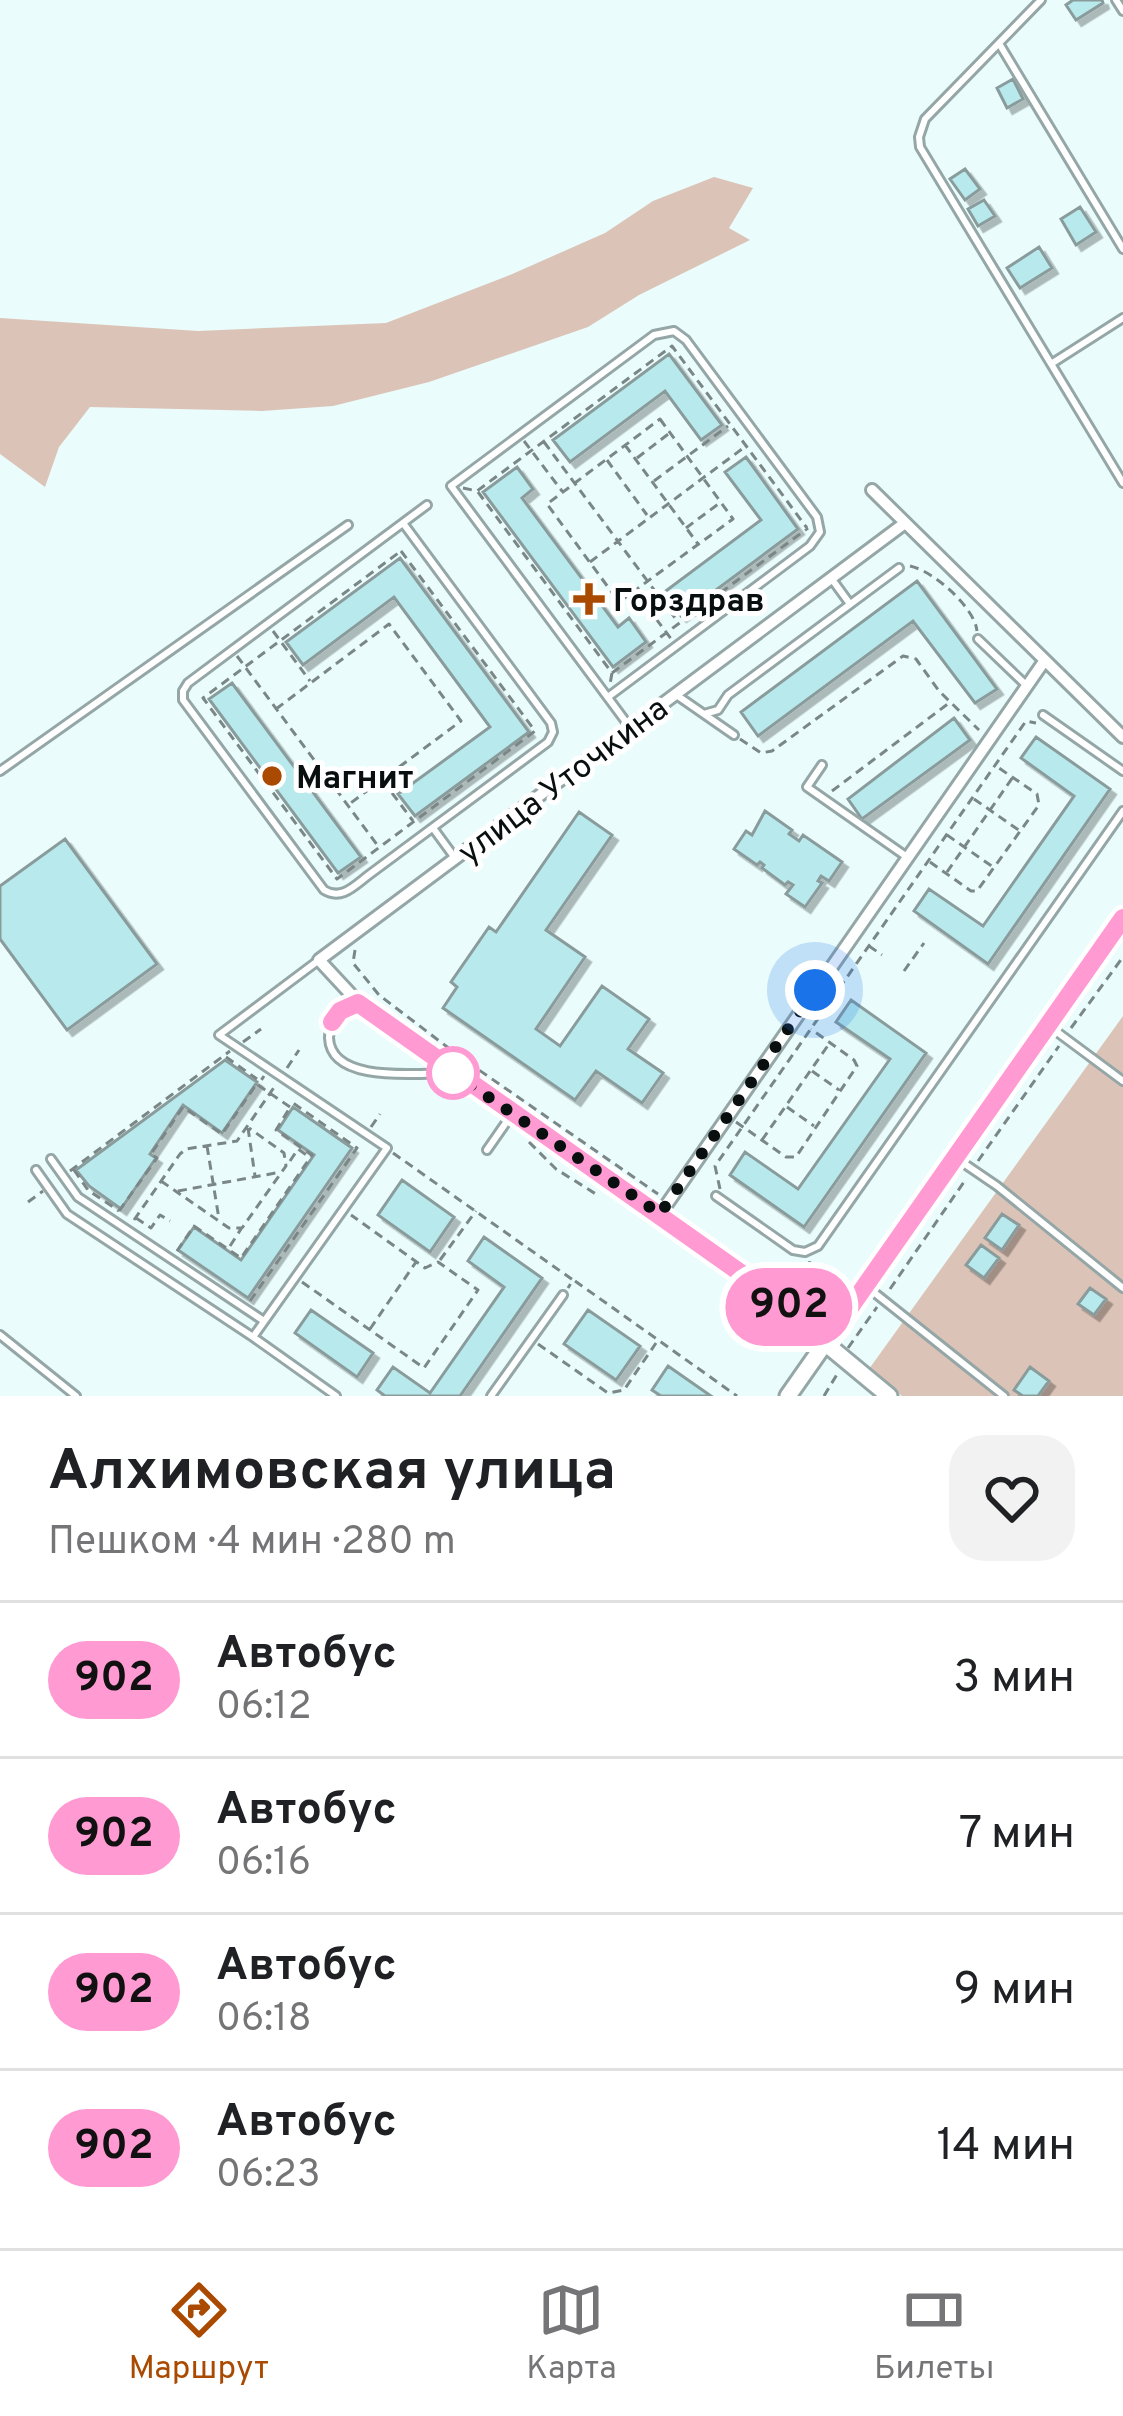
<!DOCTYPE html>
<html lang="ru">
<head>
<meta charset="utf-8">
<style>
  body { margin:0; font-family:Overpass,sans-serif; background:#f2f2f2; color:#202124; height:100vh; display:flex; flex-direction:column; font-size:45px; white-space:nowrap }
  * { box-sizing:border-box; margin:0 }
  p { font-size:39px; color:#757577 }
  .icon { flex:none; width:66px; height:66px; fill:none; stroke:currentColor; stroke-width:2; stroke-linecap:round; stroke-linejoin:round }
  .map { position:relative; height:1396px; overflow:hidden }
  .sheet { display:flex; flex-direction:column; background:#fff; flex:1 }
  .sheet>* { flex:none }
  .badge { padding:0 24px; border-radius:39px; font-size:42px; line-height:78px }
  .you { position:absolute; width:60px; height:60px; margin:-30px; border:9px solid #fff; border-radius:50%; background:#1a73e8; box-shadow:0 0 0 18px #1a73e833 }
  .map>.badge { position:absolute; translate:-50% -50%; box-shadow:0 0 0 6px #fff }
  .round { display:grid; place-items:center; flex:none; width:126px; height:126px; border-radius:36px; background:#f2f2f2 }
  .summary { display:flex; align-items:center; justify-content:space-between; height:204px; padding:0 48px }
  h1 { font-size:57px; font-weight:700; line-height:90px }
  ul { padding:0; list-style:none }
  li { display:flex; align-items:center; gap:36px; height:156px; padding:0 48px; border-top:3px solid #e0e0e0 }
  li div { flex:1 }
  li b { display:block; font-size:45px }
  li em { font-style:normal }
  li .badge { min-width:132px; font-weight:700; text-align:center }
  .dock { display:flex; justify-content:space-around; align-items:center; height:168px; border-top:3px solid #e0e0e0; background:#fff; font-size:33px; color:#757577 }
  .dock a { display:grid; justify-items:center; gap:6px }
  .dock .current { color:#aa4a00 }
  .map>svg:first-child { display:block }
</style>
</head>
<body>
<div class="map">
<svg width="1123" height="1396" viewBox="0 0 1123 1396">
  <defs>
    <filter id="shadow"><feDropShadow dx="5.5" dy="5.5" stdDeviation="0" flood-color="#0004"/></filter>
  </defs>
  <rect width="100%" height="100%" fill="#eafcfc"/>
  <path fill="#dbc3b7" d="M714,177l39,11 -24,40 21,12 -111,55 -51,32 -159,55 -96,24 -71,5 -172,-4 -31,40 -14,40 -45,-33v-136l198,13 188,-8 124,-48 95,-42 48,-32z
    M1123,1016v380h-221l-33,-27z"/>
  <path fill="#b8eaed" stroke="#8a9b9c" stroke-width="3" filter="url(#shadow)" d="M1073,0h29l1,3 -27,17 -10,-15z
    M1013,79l10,20 -16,9 -10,-20z
    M965,169l15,20 -15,11 -15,-21z
    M984,200l11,16 -17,10 -10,-17z
    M1080,207l16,25 -20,13 -15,-26z
    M1039,247l13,21 -32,20 -13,-20z
    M669,354l53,71 -21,15 -36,-49 -95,71 -17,-22z
    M746,457l52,72 -117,87 -18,-23 98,-73 -36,-48z
    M517,467l16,22 -11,9 96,129 11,-9 17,24 -33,25 -130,-175z
    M400,558l129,174 -114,84 -17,-22 92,-67 -96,-130 -91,68 -17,-23z
    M917,581l80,108 -22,14 -62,-82 -155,115 -17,-24z
    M232,683l129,174 -23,16 -129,-174z
    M954,718l16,22 -108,79 -14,-20z
    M1036,737l74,52 -122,175 -74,-53 15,-22 54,37 91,-130 -53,-38z
    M765,811l27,19 -3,4 10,7 4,-6 39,27 -13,19 -8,-5 -3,5 4,2 -17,24 -19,-13 7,-9 -5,-3 -3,3 -23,-17 2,-3 -4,-3 -3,3 -23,-16 12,-18 6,4z
    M579,812l33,23 -66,95 39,27 -49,72 24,17 42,-60 47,33 -21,30 35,24 -21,30 -46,-32 -21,29 -132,-92 14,-21 -6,-5 38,-55 7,5z
    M65,839l92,125 -90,66 -67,-91v-53z
    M851,1000l75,53 -122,174 -74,-52 15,-23 53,37 92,-130 -54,-37z
    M225,1060l32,22 -35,51 -39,-28 -33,49 6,4 -35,51 -32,-23 -13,-16z
    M293,1107l59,41 -104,150 -70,-48 16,-23 47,33 73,-105 -36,-25z
    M402,1180l52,37 -24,35 -52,-37z
    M1002,1214l17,11 -17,25 -17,-12z
    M484,1237l58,41 -82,118h-75l-8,-6 16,-23 37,26 74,-106 -36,-26z
    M981,1245l18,13 -15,20 -18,-13z
    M1090,1288l16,11 -12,16 -16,-11z
    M311,1310l62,43 -16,24 -62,-44z
    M588,1310l52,36 -24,34 -52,-36z
    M668,1366l43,30h-50l-9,-6z
    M1030,1367l19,14 -11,15h-15l-9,-6z"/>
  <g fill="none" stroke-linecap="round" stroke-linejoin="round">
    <g stroke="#95a6a7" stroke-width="12">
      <path id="lane" d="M1041,0l-116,119 -6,18 1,10 203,336
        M1116,0l7,11
        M1000,45l123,204
        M1051,364l72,-46
        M403,523l148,200 2,9 -5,10 -178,132c-15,11 -28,27 -46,16l-141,-190v-9l5,-8 239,-178
        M831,578l19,26
        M978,639l49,47
        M675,694l59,41
        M608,697l202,-151 10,-14 -3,-15 -131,-177 -12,-9 -20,4 -203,151 178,240
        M704,714l14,-4 10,-15 171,-127
        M1043,715l80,56
        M822,765l-15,22 100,70
        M0,771l348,-246
        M433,828l22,30
        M319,960l-100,75 168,113 -134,189 83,59
        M358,1002c-17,8 -29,16 -29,36 2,46 89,35 121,35
        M1049,1026l74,55
        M487,1150l25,-36
        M956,1158l41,28 126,102
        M51,1159l27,38 186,124
        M36,1170l31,44 186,123
        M716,1196l77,54 12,2 13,-6 305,-435
        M866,1286l138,110
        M0,1335l76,61
        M491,1396l72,-101"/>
    </g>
    <g stroke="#95a6a7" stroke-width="16">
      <path id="street" d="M872,490l251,247
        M660,1214l385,-554
        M830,1336l-377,-262 -95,-72 -39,-42 586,-437"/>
    </g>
    <g stroke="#95a6a7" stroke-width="21">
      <path id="secondary" d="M825,1343l64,53
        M788,1396l335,-478"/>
    </g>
    <path stroke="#7b8787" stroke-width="3" stroke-dasharray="9 6" stroke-linecap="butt" d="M660,419l73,100 -114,83 -72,-98z
      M524,441l38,50
      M544,442l134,180
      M625,445l73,99
      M637,458l34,-26
      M607,460l40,55
      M654,481l74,-55
      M463,488l14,3 195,-145 135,182
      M478,492l134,181 -2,11
      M686,528l35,-26
      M401,551l134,180 -198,148 -134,-181z
      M590,562l156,-116
      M910,566c24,5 65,42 67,65
      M638,595l34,45
      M273,631l37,50
      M237,656l141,190
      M612,673l196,-145
      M276,709l113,-85 72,97 -113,84
      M740,739l21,14 11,-2 131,-95 13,3 23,32 40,39
      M383,781l30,40
      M832,791l117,-88
      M974,799l46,32
      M947,835l46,32
      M930,862l41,29h6l62,-86 -2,-11 -41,-28
      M947,872l66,-95
      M869,946l13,9
      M355,950l-2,13 26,32 84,64 195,135
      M904,971l20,-28
      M1071,1028l52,-71
      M243,1042l18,-13
      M226,1057l31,22
      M287,1068l12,-18
      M812,1071l27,19
      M787,1107l27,19
      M736,1122l50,35h10l61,-91 -3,-6 -43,-31
      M371,1127l9,-13
      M248,1128l7,48
      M762,1140l67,-96
      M529,1142l27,27 43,27
      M207,1146l12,73
      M393,1153l180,127 -5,8
      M290,1161l8,-12 11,8
      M978,1161l81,-115
      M74,1170l14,20 31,21
      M70,1171l160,-120
      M161,1181l68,47h13l44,-62 -2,-13 -35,-25
      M720,1189l-5,-23 311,-445 10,2
      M178,1191l103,-19
      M28,1202l15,-11
      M119,1211l38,-53 -6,-4 32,-47 39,27 36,-52
      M136,1218l15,10 9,-13 10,6
      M134,1220l46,-66 6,-5 51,-8 38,-55
      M230,1246l11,-17
      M177,1251l17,-25 47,32 71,-103 -36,-25 13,-21
      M440,1260l36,-49
      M575,1281l162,115
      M302,1282l122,86 54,-78 -40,-28 -13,6 -74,-53
      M890,1289l76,-110
      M807,1300l3,-42
      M250,1301l107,-153 -64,-45 -3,4 -32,-22 6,-9
      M370,1329l46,-67
      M538,1344l70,49 16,-3 32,-47
      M848,1348l29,-41
      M824,1396l15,-25"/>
    <use href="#lane" stroke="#fff" stroke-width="6"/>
    <use href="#street" stroke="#fff" stroke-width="10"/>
    <use href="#secondary" stroke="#fff" stroke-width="15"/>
  </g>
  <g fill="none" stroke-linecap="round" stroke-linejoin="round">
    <g stroke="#fff" stroke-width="27">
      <path id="line" d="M332,1022l8,-11 18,-8 472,333 293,-418"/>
    </g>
    <use href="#line" stroke="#ff9ad2" stroke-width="18"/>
    <path stroke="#090f0f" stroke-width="12" stroke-dasharray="0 21.6" d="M453,1073l207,141 155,-224"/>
  </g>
  <g fill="#aa4a00" stroke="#fff" stroke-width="4.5">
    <path d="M583 581h12v12h12v12h-12v12h-12v-12h-12v-12h12z"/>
    <circle cx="272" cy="776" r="12"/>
  </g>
  <circle fill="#fff" stroke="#ff9ad2" stroke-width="6" cx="453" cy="1073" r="24"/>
  <g text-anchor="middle" stroke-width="10" stroke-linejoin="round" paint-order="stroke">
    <g font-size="33" font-weight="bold" fill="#090f0f" stroke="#fff" text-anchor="start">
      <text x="613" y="611">Горздрав</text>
      <text x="296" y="788">Магнит</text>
    </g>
    <g font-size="33" fill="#090f0f" stroke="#fff">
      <text transform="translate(562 779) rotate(-37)" y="12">улица Уточкина</text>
    </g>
  </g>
</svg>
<div class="you" style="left:815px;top:990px"></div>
<b class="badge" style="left:789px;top:1307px;background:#ff9ad2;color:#111">902</b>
</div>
<section class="sheet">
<div class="summary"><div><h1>Алхимовская улица</h1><p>Пешком · 4 мин · 280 m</p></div><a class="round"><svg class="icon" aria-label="heart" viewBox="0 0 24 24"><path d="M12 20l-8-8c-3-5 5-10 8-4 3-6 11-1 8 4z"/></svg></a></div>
<ul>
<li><span class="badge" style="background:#ff9ad2;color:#111">902</span><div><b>Автобус</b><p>06:12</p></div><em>3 мин</em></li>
<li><span class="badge" style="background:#ff9ad2;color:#111">902</span><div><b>Автобус</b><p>06:16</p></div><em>7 мин</em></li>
<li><span class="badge" style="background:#ff9ad2;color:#111">902</span><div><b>Автобус</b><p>06:18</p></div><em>9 мин</em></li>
<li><span class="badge" style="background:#ff9ad2;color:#111">902</span><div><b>Автобус</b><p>06:23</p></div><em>14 мин</em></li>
</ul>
</section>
<nav class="dock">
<a class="current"><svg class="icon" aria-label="directions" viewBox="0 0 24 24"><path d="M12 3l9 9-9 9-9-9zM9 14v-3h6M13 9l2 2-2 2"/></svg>Маршрут</a>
<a><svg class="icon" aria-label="map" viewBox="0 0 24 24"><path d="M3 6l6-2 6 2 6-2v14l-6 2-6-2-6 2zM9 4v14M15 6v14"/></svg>Карта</a>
<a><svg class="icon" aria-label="tickets" viewBox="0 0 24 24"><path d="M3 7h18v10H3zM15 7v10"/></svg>Билеты</a>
</nav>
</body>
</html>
